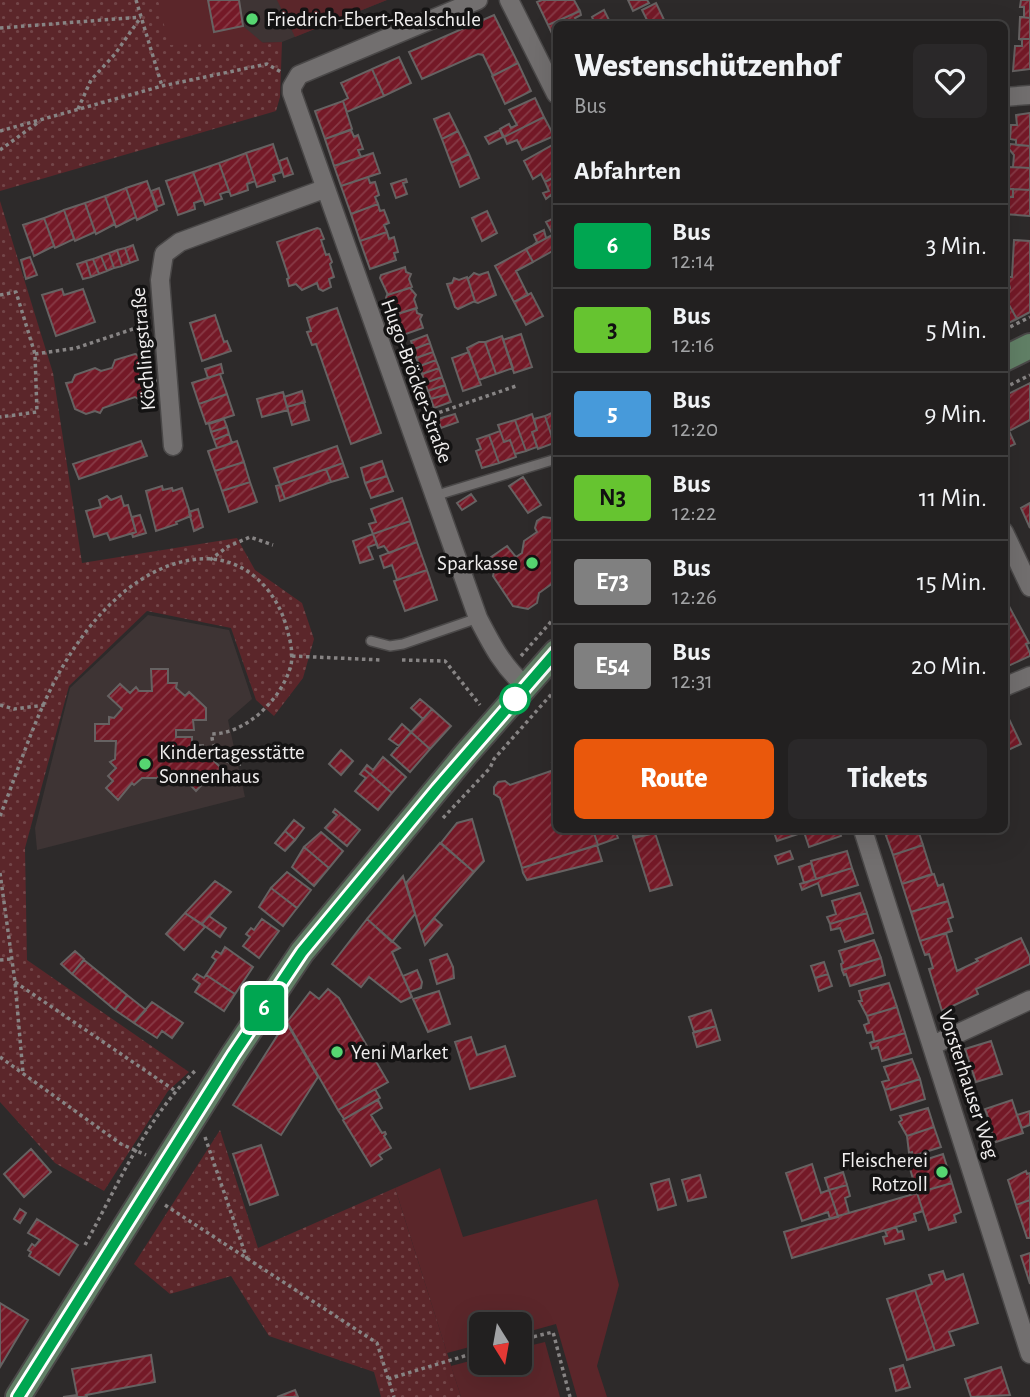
<!DOCTYPE html>
<html lang="de">
<head>
<meta charset="utf-8">
<style>
  body { margin:0; font-family:"Alegreya Sans",sans-serif; background:#2a2829; color:#f1f3f6; height:100vh; display:flex; flex-direction:column; font-size:26px; white-space:nowrap }
  * { box-sizing:border-box; margin:0 }
  p { font-size:23px; color:#a2a3a5 }
  .icon { flex:none; width:38px; height:38px; fill:none; stroke:currentColor; stroke-width:2; stroke-linecap:round; stroke-linejoin:round }
  .map { position:relative; flex:1; overflow:hidden }
  .sheet { position:absolute; left:553px; top:21px; width:455px; height:812px; display:flex; flex-direction:column; background:#222020; border-radius:10px; box-shadow:0 7px 28px #0002,0 0 0 2px #3f3e3e }
  .sheet>* { flex:none }
  .badge { padding:0 14px; border-radius:5px; font-size:24px; line-height:46px }
  .needle { width:46px; rotate:169deg }
  .buttons { position:absolute; left:469px; top:1312px; display:grid; gap:14px }
  .buttons a { display:grid; place-items:center; width:63px; height:63px; border-radius:10px; background:#222020; box-shadow:0 7px 28px #0002,0 0 0 2px #3f3e3e; font-size:35px }
  .map>.badge { position:absolute; translate:-50% -50%; box-shadow:0 0 0 4px #fff }
  h2 { padding:0 21px; font-size:26px; line-height:63px }
  .round { display:grid; place-items:center; flex:none; width:74px; height:74px; border-radius:10px; background:#2a2829 }
  .overview { display:flex; align-items:center; justify-content:space-between; height:119px; padding:0 21px }
  h1 { font-size:33px; font-weight:800; line-height:52px }
  .action { display:flex; gap:14px; margin-top:auto; padding:14px 21px }
  .action a { flex:1; height:80px; border-radius:10px; background:#ea580c; color:#fff; font-size:28px; font-weight:800; line-height:80px; text-align:center }
  .action a+a { background:#2a2829; color:#f1f3f6 }
  ul { padding:0; list-style:none }
  li { display:flex; align-items:center; gap:21px; height:84px; padding:0 21px; border-top:2px solid #3f3e3e }
  li div { flex:1 }
  li b { display:block; font-size:26px }
  li em { font-style:normal }
  li .badge { min-width:77px; font-weight:700; text-align:center }
  .map>svg:first-child { display:block }
</style>
</head>
<body>
<div class="map">
<svg width="1030" height="1397" viewBox="0 0 1030 1397">
  <defs>
    <pattern id="park-dots" width="8" height="8" patternUnits="userSpaceOnUse" patternTransform="scale(1.75)"><rect width="8" height="8" fill="#5b262a"/><path d="M2 2h.1M6 6h.1" fill="none" stroke="#734649" stroke-width="1.8" stroke-linecap="round"/></pattern>
    <pattern id="building-hatch" width="6" height="6" patternUnits="userSpaceOnUse" patternTransform="scale(1.75)"><rect width="6" height="6" fill="#741927"/><path d="M-1 1l2-2M0 6l6-6M5 7l2-2" fill="none" stroke="#883b47"/></pattern>
  </defs>
  <rect width="100%" height="100%" fill="#2d2a2a"/>
  <path fill="#3e3434" d="M158,0h229l-105,42 -113,3z
    M148,615l81,15 23,69 -24,21 17,77 -208,53 -2,-22 35,-140z"/>
  <path fill="#5b262a" d="M144,0h64l6,31 29,-5 20,17 -93,14z
    M277,0h110l-92,37z
    M440,1168l23,69 134,-38 22,86 -22,81 10,31h-30l-21,-73 -36,10v-9h-39v19l-34,9 -52,-165z
    M545,1342l15,55h-99l-10,-31 30,-8v5h39v-15z"/>
  <path fill="url(#park-dots)" d="M0,0h158l11,45 113,-3 -2,55 -4,14 -276,80z
    M0,201l53,172 29,190 155,-25 18,32 47,33 12,36 -11,39 -29,38 -18,-16 -25,-72 -84,-17 -78,75 -44,162 2,112 162,112 -21,19 -64,100 -49,-28 -55,-61z
    M220,1130l38,118 137,-60 66,209h-80l-7,-25 -105,-36 -38,-60 -61,18 -36,-30z"/>
  <path fill="url(#building-hatch)" stroke="#666262" stroke-width="2" d="M208,0h31l4,26 -29,6z
    M542,0h32l6,11 -32,14 -11,-23z
    M628,0h19l2,3 -16,8z
    M1021,0h9v18l-10,-1h4v-10h-4z
    M656,3l10,21h-17l-7,-14z
    M604,10l5,10 -14,4 -3,-7z
    M580,11l1,4 -6,3 4,6h-23v18l-8,-17z
    M494,15l24,48 -25,13 -10,-21 -5,-1 -56,25 -13,-27z
    M1020,17l10,1v21h-11z
    M1019,39h11v30l-17,2 2,-25h7v-6z
    M399,57l12,26 -27,13 -12,-27z
    M518,63l13,28 -26,13 -13,-28z
    M372,69l12,27 -37,16 -4,-11 5,-3 -7,-15z
    M535,98l9,19 -40,20 -4,-8 9,-5 2,4 6,-3 -8,-15z
    M343,101l9,28 -27,10 -10,-28z
    M449,113l9,18 -16,8 -8,-20z
    M1030,113v33l-14,-1v-5l-6,-1 1,-14h6l-1,-10z
    M544,117l10,19 -32,14 -5,-10 -10,4 -3,-7z
    M351,130l3,7 4,-2 5,14 -5,1 3,7 -27,9 -9,-27z
    M500,130l3,7 -14,7 -4,-7z
    M458,131l11,23 -18,9 -9,-24z
    M556,143v33l-11,6 -4,-8 -8,5 -9,-18z
    M273,144l9,28 -9,3 2,6 -18,6 -11,-34z
    M1010,144l20,2v22l-17,-1 1,-12 -5,-6z
    M246,153l9,28 -8,3 1,6 -17,6 -12,-33z
    M373,153l7,20 -39,13 -7,-20z
    M469,154l10,24 -19,9 -9,-24z
    M287,158l6,16 -9,3 -5,-16z
    M219,163l10,28 -9,3 2,5 -17,6 -12,-33z
    M1009,167l21,1v22l-22,-1z
    M193,172l10,28 -9,3 1,6 -17,6 -12,-34z
    M556,176v24l-2,1 -3,-6 -5,4 -3,-6 6,-2 -4,-9z
    M368,177l2,6 5,-1 4,13 -4,2 3,7 -27,10 -10,-28z
    M406,179l1,3 -4,1 4,11 -11,4 -5,-14z
    M147,181l10,29 -20,10 -11,-32z
    M126,188l10,29 -20,10 -11,-31z
    M159,188l5,16 -7,3 -6,-16z
    M1008,189h5v8h-6z
    M1013,189l17,1v26l-26,-2 1,-17h8z
    M105,196l10,28 -19,10 -11,-31z
    M85,203l10,29 -20,9 -11,-31z
    M378,204l2,7 4,-1 5,13 -5,2 3,7 -27,9 -9,-27z
    M64,210l10,29 -19,9 -11,-30z
    M487,211l10,22 -15,8 -10,-23z
    M556,217v16l-3,2 -7,-13z
    M44,218l10,28 -20,10 -11,-31z
    M317,228l3,1 4,10 -3,1 5,15 3,-1 3,8 -2,2 4,13 -5,2 2,8 -8,4 -4,-2 -2,-6 -15,7 -6,-6 -7,2 -2,-7 2,-1 -12,-36z
    M544,230l2,8 -14,8 5,-4 -3,-7z
    M387,232l2,7 5,-2 4,15 -4,1 2,7 -26,9 -10,-28z
    M556,233v16l-23,13 -7,-13z
    M1014,240l16,1v71l-13,7 -13,-23 6,-8 -3,-11h5z
    M133,245l5,15 -8,3 -5,-15z
    M125,248l5,15 -8,3 -5,-16z
    M526,249l7,13 -17,9 12,24 -14,7 -19,-36z
    M117,250l5,16 -8,2 -5,-15z
    M109,253l5,15 -7,3 -6,-15z
    M101,256l6,15 -8,3 -6,-15z
    M30,257l7,18 -11,4 -5,-19z
    M93,259l6,15 -8,3 -5,-16z
    M86,261l5,16 -8,2 -6,-15z
    M405,267l1,5 5,2 -2,5 3,8 -24,8 -8,-17 1,-3z
    M488,272l8,23 -18,8 -3,-1 -7,-23 6,-6 5,2z
    M467,277l8,24 -17,8 -3,-2 -8,-23 5,-1 2,-5 5,2z
    M410,288l6,7 -2,4 3,9 -23,7 -8,-17 1,-3z
    M62,289l2,6 19,-6 12,33 -39,14 -14,-41z
    M531,293l12,23 -17,9 -12,-23z
    M1004,296l13,23 -13,6z
    M337,308l44,125 -30,11 -35,-100 -4,1 -5,-13 4,-1 -4,-13z
    M416,308l1,5 5,2 -2,4 3,9 -23,8 -9,-18 3,-3z
    M215,315l9,27 3,-1 4,10 -29,10 -12,-38z
    M521,334l11,33 -18,6 -11,-33z
    M427,335l3,8 -16,6 -3,-8z
    M502,336l11,32 -17,6 -11,-32z
    M479,342h6l11,32 -17,6 -12,-32z
    M430,343l3,9 -17,6 -2,-9z
    M433,352l3,8 -16,6 -4,-8z
    M469,352l12,33 -18,6 -11,-33z
    M135,354l7,3 5,-2 9,26 -5,11 -9,3 -2,5 -5,-3 -32,11 -3,5 -5,-2 -9,3 -11,-5 -9,-26 6,-1 3,-7 20,-7 6,3 11,-3 3,-8z
    M436,360l3,8 -17,6 -2,-8z
    M221,364l2,9 -15,5 -3,-9z
    M439,368l3,9 -17,6 -3,-9z
    M220,374l7,20 -28,10 -7,-21z
    M442,377l3,8 -17,6 -3,-8z
    M1030,383v37l-21,11 6,13 -11,5v-53z
    M445,385l3,9 -17,5 -3,-8z
    M302,391l3,11 -18,5 -3,-10z
    M283,392l5,18 -26,7 -5,-18z
    M227,394l7,21 -28,9 -7,-20z
    M448,394l3,8 -17,6 -3,-9z
    M304,402l5,18 -17,5 -5,-18z
    M556,411v31l-2,1 -9,-27z
    M455,414l3,8 -17,6 -3,-9z
    M532,414l5,16 -5,2 5,15 -11,4 -11,-31z
    M545,416l9,27 -16,6 -6,-17 5,-2 -3,-11z
    M224,419l3,8 -16,5 -2,-8z
    M515,420l11,31 -11,3 -5,-14 -6,2 -6,-17z
    M227,427l2,7 -15,6 -3,-8z
    M500,431l4,11 6,-2 6,17 -17,6 -10,-28z
    M229,434l3,9 -15,5 -3,-8z
    M489,435l10,28 -17,5 -6,-17 5,-2 -4,-10z
    M141,441l6,15 -68,23 -6,-15z
    M237,441l7,21 -29,9 -7,-20z
    M337,446l6,17 -63,22 -6,-17z
    M382,461l5,15 -22,7 -4,-15z
    M244,462l6,20 -28,9 -7,-20z
    M343,463l5,14 -17,5 -5,-13z
    M326,469l5,13 -46,17 -5,-14z
    M387,476l6,15 -22,7 -6,-15z
    M523,477l18,28 -13,8 -19,-27z
    M250,482l7,20 -28,10 -7,-21z
    M280,485l5,14 -5,2 -4,-15z
    M162,486l1,4 9,-2 1,3 9,-3 9,28 -15,6 1,2 -21,7 -10,-40z
    M471,494l5,7 -14,9 -5,-7z
    M107,496l4,4 10,-4 3,10 4,-1 8,27 -26,8 -3,-7 -13,4 -8,-26 15,-4 -2,-7z
    M402,498l8,23 -37,13 -4,-10 7,-2 -5,-13z
    M1030,503v25l-9,-20z
    M198,509l5,18 -9,4 -5,-19z
    M140,515l6,18 -13,4 -1,-3 4,-2 -4,-15z
    M543,517l8,1 5,9v44l-3,12 -14,10 -2,10 -9,6 -15,-3 -20,-30 1,-4 28,-19 2,-12 13,-9 -2,-4 2,-7z
    M410,521l7,21 -28,11 -5,-7 -6,2 -5,-14z
    M373,534l4,10 -9,3 5,12 -13,4 -7,-22z
    M417,542l10,28 -30,10 -5,-15 -8,3 -4,-12z
    M507,546l9,11 -19,12 -6,-12z
    M427,570l10,30 -32,11 -11,-30z
    M1004,597l25,46 -3,1 4,9v3l-24,11z
    M151,669h17v14h9l-1,5 9,8 4,-4 17,16v12h-13l1,10h-18v7h16v8h11v12l2,3 4,-4 17,17 -10,10 -7,-6 -13,14 -14,-15 -6,6h-17v-4h-17l-8,7 -2,-2 -14,17 -12,-12 7,-7 -5,-5 8,-8 -6,-6 5,-3 1,-18h-21v-17h14v-7l5,1 8,-9 -14,-13 12,-12 10,9 6,-6 3,4h13z
    M420,699l12,10 -9,10 -12,-11z
    M432,709l19,17 -21,23 -19,-17z
    M1007,715l14,29 -17,8v-36z
    M402,724l9,8 -12,14 -10,-7z
    M411,732l19,17 -20,23 -19,-17z
    M341,750l12,11 -12,14 -12,-11z
    M383,757l23,20 -14,16 -28,-24 3,-4 6,5z
    M556,762v68h37l5,15 -76,23 -22,-70 -6,-4v-7l4,-5 7,-1 5,4 44,-15 -2,-7z
    M364,769l28,24 -14,17 -23,-19 11,-13 -6,-4z
    M335,809l25,21 -13,16 -22,-18 12,-13 -4,-3z
    M472,819l12,42 -10,11 -33,-29 16,-20z
    M294,820l10,8 -9,12 -10,-9z
    M593,830h22l3,8 -20,7z
    M631,830h23l1,3 -21,5z
    M782,830h57l2,6 -32,11 -5,-15 -27,9 -3,-9z
    M884,830h34l5,15 -30,10z
    M285,831l10,9 -10,11 -10,-8z
    M321,832l22,19 -14,17 -25,-21z
    M655,833l17,52 -22,6 -17,-54z
    M440,843l34,29 -53,61 -15,-50z
    M597,845l5,16 -75,19 -4,-7 -1,-5z
    M923,845l9,29 -30,10 -9,-29z
    M304,847l25,21 -15,18 -22,-19z
    M790,851l3,8 -15,5 -3,-8z
    M847,851l5,17 -36,11 -5,-18z
    M811,863l5,16 -12,4 -5,-16z
    M852,868l6,17 -36,11 -4,-13 -16,7 -2,-6z
    M287,872l24,18 -14,18 -26,-20z
    M934,874l4,12 5,-2 5,17 -37,11 -9,-28z
    M403,876l12,38 -23,28 -25,-23z
    M215,881l16,11 -29,32 -17,-11z
    M271,888l26,20 -14,18 -24,-19z
    M860,893l7,20 -37,11 -3,-7 9,-3 -4,-13z
    M948,901l5,16 -5,2 4,12 -32,10 -9,-29z
    M185,913l20,14 -21,23 -18,-16z
    M867,913l6,20 -28,9 -5,-14 -9,2 -1,-6z
    M209,916l17,12 -6,9 -18,-13z
    M434,918l8,7 -17,20 -4,-12z
    M262,919l17,12 -20,27 -16,-12 7,-9 -4,-3 5,-6 3,2z
    M367,919l33,29 -8,4 20,45 -11,5 -32,-25 -8,10 -29,-23z
    M946,933l11,38 21,-10 -2,-2 45,-21 9,19v7l-54,25 2,5 -36,17 -13,-42 4,-1 -4,-14 -4,1 -5,-14z
    M874,940l7,18 -39,12 -1,-6 2,-1 -4,-12z
    M225,947l28,20 -18,27 -29,-19 10,-15 -4,-3 4,-6 5,3z
    M75,951l9,8 -12,15 -11,-10z
    M447,954l6,13 1,11 -17,6 -7,-24z
    M881,958l4,17 -35,11 -4,-12 -2,1 -2,-5z
    M84,960l43,35 -12,15 -43,-36z
    M824,962l4,12 -13,4 -4,-12z
    M417,970l5,12 -1,6 -11,4 -7,-16z
    M197,974l7,4 2,-3 29,19 -11,17 -29,-19 5,-8 -7,-5z
    M828,974l4,12 -13,5 -4,-13z
    M889,983l8,24 -30,9 -8,-15h3l-3,-10z
    M328,989l11,9 49,84 -50,28 -51,-88 23,-30 9,7z
    M439,991l11,33 -22,8 -15,-33z
    M127,995l19,15 -12,13 -19,-13z
    M152,1002l31,21 -11,15 -10,-7 -5,7 -23,-15z
    M897,1007l8,26 -35,10 4,-2 -2,-9 -5,1 -3,-8 5,-2 -2,-7z
    M711,1010l5,16 -22,6 -5,-15z
    M286,1022l32,55 -37,58 -48,-30z
    M716,1026l4,14 -23,7 -4,-14z
    M905,1033l6,20 -29,8 -4,-14 -6,2 -2,-6z
    M471,1037l6,18 28,-9 10,30 -45,13 -15,-47z
    M991,1041l11,33 -26,8 -11,-33z
    M912,1059l8,20 -35,11 -3,-8 7,-2 -5,-13z
    M920,1079l5,20 -34,11 -6,-20z
    M375,1089l5,9 -36,21 -6,-9z
    M378,1100l4,8 -11,7 11,18 3,-1 1,2 -2,2 7,12 -12,7 3,4 -11,7 -28,-46z
    M1012,1100l11,33 -27,9 -9,-21 2,-1 -4,-11z
    M928,1108l6,19 -27,9 -8,-14 3,-2 -2,-4z
    M1030,1111v14l-8,3 -5,-13z
    M934,1127l7,20 -28,9 -1,-4 -3,1 -2,-17z
    M261,1145l17,50 -28,10 -17,-51z
    M31,1149l20,23 -27,25 -20,-23z
    M943,1154l9,29 -35,10 -8,-28z
    M812,1164l9,29 8,-3 9,27 -8,2 -2,-7 -26,9 -16,-48z
    M1026,1171l1,3 3,-1v27l-14,5 -8,-25z
    M843,1172l4,13 -18,5 -4,-12z
    M700,1175l6,22 -18,4 -6,-21z
    M669,1179l7,26 -18,5 -7,-26z
    M952,1183l9,29 -7,3 2,7 -27,8 -12,-37z
    M847,1185l3,11 -5,2 4,15 -11,3 -9,-26z
    M917,1193l6,18 -9,3 2,7 -124,37 -8,-26z
    M1030,1200v38h-3l-11,-33z
    M20,1209l6,4 -6,10 -6,-4z
    M37,1219l41,26 -19,30 -30,-19 2,-4 -3,-2 4,-6 3,2 5,-6 -12,-7z
    M896,1227l2,5 4,-1 2,8 -19,5 -2,-7 4,-1 -2,-5z
    M1030,1253v31l-9,-28z
    M943,1271l3,9 17,-6 15,49 -29,9 5,13 -19,6 -20,-61 17,-6 -3,-9z
    M915,1290l20,61 -28,9 -20,-61z
    M0,1303l28,17 -28,47z
    M151,1355l4,27 -69,13 1,2h-24l14,-2 -5,-26z
    M903,1365l7,22 -14,4 -6,-22z
    M1001,1367l9,28 -39,2 -6,-18z
    M295,1390l3,7h-21z"/>
  <g fill="none" stroke-linecap="round" stroke-linejoin="round">
    <g stroke="#4a4848" stroke-width="12">
      <path id="service" d="M434,496l122,-37
        M371,641l19,5 13,-2 75,-26"/>
    </g>
    <g stroke="#4a4848" stroke-width="21">
      <path id="minor" d="M478,0l-179,75 -7,12v6l186,525c14,27 24,47 47,68
        M509,0l47,94
        M1004,97l26,-2
        M173,446l-13,-166 4,-26 16,-12 144,-53
        M1004,532l26,55
        M1004,687l26,-11
        M863,830l167,524
        M933,1045l97,-45"/>
    </g>
    <g stroke="#4a4848" stroke-width="28">
      <path id="secondary" d="M1004,359l26,-13
        M18,1397l215,-342 69,-103 164,-198 90,-102"/>
    </g>
    <path stroke="#878484" stroke-width="3.5" stroke-dasharray="3.5 3.5" stroke-linecap="butt" d="M136,0l26,86
      M0,28l141,-11
      M78,109l13,-29 24,-26 26,-37
      M0,131l162,-45 105,-22 14,8
      M0,150l40,-29
      M0,295l16,-3 19,62 2,58 -37,5
      M1004,330l26,-13
      M35,354l41,-6 69,-23
      M1004,388l26,-13
      M426,417l90,-31
      M210,560l17,-13 23,-10 23,8
      M292,656l89,4
      M521,656l35,-40
      M402,660l43,1 35,44
      M0,705l14,4 31,-4
      M0,816c22,-55 40,-117 73,-166 28,-43 72,-86 125,-91 47,-4 81,32 90,74 3,10 5,22 3,32 -4,15 -13,30 -24,41 -13,15 -35,28 -55,28 -1,15 13,31 29,30
      M443,818l47,-50 4,-9 62,-70
      M0,873l15,109 8,91
      M0,960l11,-1
      M15,982l159,108
      M0,1057l121,87 25,11
      M205,1137l42,122
      M165,1205l212,138 17,54
      M85,1245c33,-60 62,-129 112,-176
      M520,1340l33,-8 17,65
      M388,1379l93,-28"/>
    <use href="#service" stroke="#726f6f" stroke-width="9"/>
    <use href="#minor" stroke="#726f6f" stroke-width="18"/>
    <use href="#secondary" stroke="#618066" stroke-width="24"/>
  </g>
  <g fill="none" stroke-linecap="round" stroke-linejoin="round">
    <g stroke="#fff" stroke-width="16">
      <path id="line" d="M18,1397l215,-342 69,-103 135,-163 119,-137"/>
    </g>
    <use href="#line" stroke="#00a651" stroke-width="10"/>
  </g>
  <g fill="#56d671" stroke="#141313" stroke-width="2.5">
    <circle cx="252" cy="19" r="7"/>
    <circle cx="532" cy="563" r="7"/>
    <circle cx="145" cy="764" r="7"/>
    <circle cx="337" cy="1052" r="7"/>
    <circle cx="942" cy="1172" r="7"/>
  </g>
  <circle fill="#fff" stroke="#00a651" stroke-width="3.5" cx="515" cy="699" r="14"/>
  <g text-anchor="middle" stroke-width="7" stroke-linejoin="round" paint-order="stroke">
    <g font-size="21" fill="#f0eeee" stroke="#141313" text-anchor="start">
      <text x="266" y="26">Friedrich-Ebert-Realschule</text>
      <text x="518" y="570" text-anchor="end">Sparkasse</text>
      <text x="159" y="759">Kindertagesstätte<tspan x="159" dy="24">Sonnenhaus</tspan></text>
      <text x="351" y="1059">Yeni Market</text>
      <text x="928" y="1167" text-anchor="end">Fleischerei<tspan x="928" dy="24">Rotzoll</tspan></text>
    </g>
    <g font-size="21" fill="#f0eeee" stroke="#141313">
      <text transform="translate(143 349) rotate(-95)" y="7">Köchlingstraße</text>
      <text transform="translate(417 381) rotate(70)" y="7">Hugo-Bröcker-Straße</text>
      <text transform="translate(969 1084) rotate(72)" y="7">Vorsterhauser Weg</text>
    </g>
  </g>
</svg>
<div class="buttons">
<a><svg class="needle" viewBox="-14 -14 28 28"><path d="M0-13l5 13h-10z" fill="#e53935"/><path d="M0 13l5-13h-10z" fill="#a2a3a5"/></svg></a>
</div>
<b class="badge" style="left:264px;top:1008px;background:#00a651;color:#fff">6</b>
<section class="sheet">
<div class="overview"><div><h1>Westenschützenhof</h1><p>Bus</p></div><a class="round"><svg class="icon" aria-label="heart" viewBox="0 0 24 24"><path d="M12 20l-8-8c-3-5 5-10 8-4 3-6 11-1 8 4z"/></svg></a></div>
<h2>Abfahrten</h2>
<ul>
<li><span class="badge" style="background:#00a651;color:#fff">6</span><div><b>Bus</b><p>12:14</p></div><em>3 Min.</em></li>
<li><span class="badge" style="background:#66c430;color:#111">3</span><div><b>Bus</b><p>12:16</p></div><em>5 Min.</em></li>
<li><span class="badge" style="background:#479ada;color:#fff">5</span><div><b>Bus</b><p>12:20</p></div><em>9 Min.</em></li>
<li><span class="badge" style="background:#66c430;color:#111">N3</span><div><b>Bus</b><p>12:22</p></div><em>11 Min.</em></li>
<li><span class="badge" style="background:#808080;color:#fff">E73</span><div><b>Bus</b><p>12:26</p></div><em>15 Min.</em></li>
<li><span class="badge" style="background:#808080;color:#fff">E54</span><div><b>Bus</b><p>12:31</p></div><em>20 Min.</em></li>
</ul>
<div class="action"><a>Route</a><a>Tickets</a></div>
</section>
</div>
</body>
</html>
